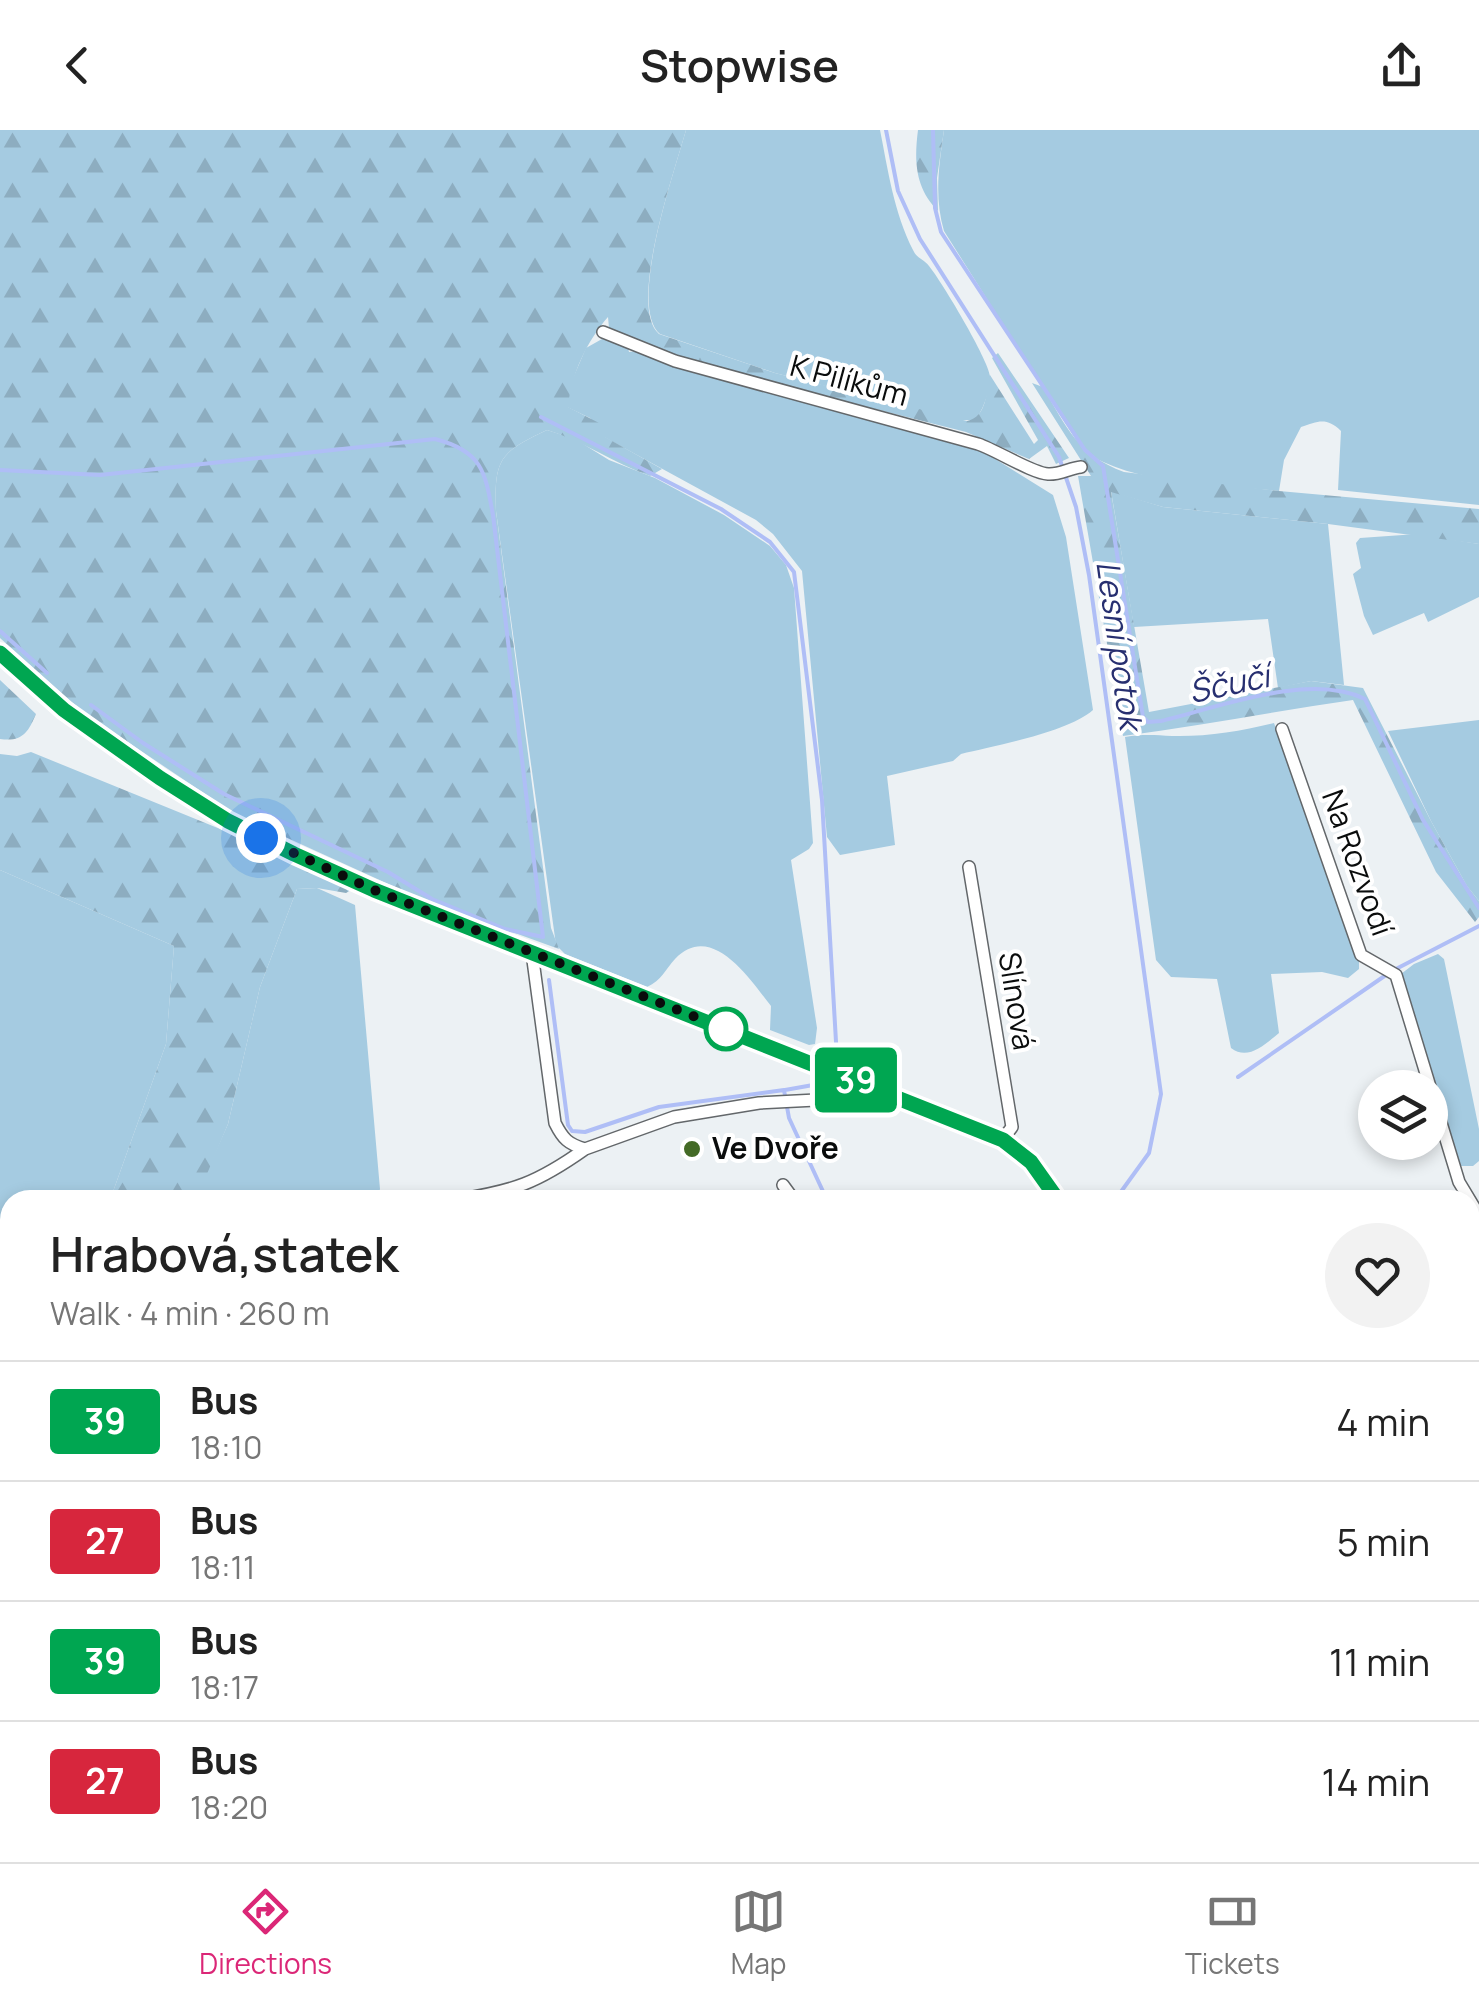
<!DOCTYPE html>
<html lang="en">
<head>
<meta charset="utf-8">
<style>
  body { margin:0; font-family:Manrope,sans-serif; background:#f2f2f2; color:#222; height:100vh; display:flex; flex-direction:column; font-size:38px; white-space:nowrap }
  * { box-sizing:border-box; margin:0 }
  p { font-size:32px; color:#767676 }
  .icon { flex:none; width:55px; height:55px; fill:none; stroke:currentColor; stroke-width:2; stroke-linecap:round; stroke-linejoin:round }
  .map { position:relative; flex:1; overflow:hidden }
  .details { position:absolute; left:0px; top:1060px; width:1480px; height:672px; display:flex; flex-direction:column; background:#fff; border-radius:30px 30px 0 0; box-shadow:0 5px 15px #0003 }
  .details>* { flex:none }
  .badge { padding:0 20px; border-radius:8px; font-size:35px; line-height:65px }
  .buttons { position:absolute; left:1358px; top:940px; display:grid; gap:20px }
  .buttons a { display:grid; place-items:center; width:90px; height:90px; border-radius:50%; background:#fff; box-shadow:0 5px 15px #0003; font-size:50px }
  .you { position:absolute; width:50px; height:50px; margin:-25px; border:8px solid #fff; border-radius:50%; background:#1a73e8; box-shadow:0 0 0 15px #1a73e833 }
  .map>.badge { position:absolute; translate:-50% -50%; box-shadow:0 0 0 5px #fff }
  .round { display:grid; place-items:center; flex:none; width:105px; height:105px; border-radius:52px; background:#f2f2f2 }
  .head { display:flex; align-items:center; justify-content:space-between; height:170px; padding:0 50px }
  h1 { font-size:48px; font-weight:600; line-height:75px }
  ul { padding:0; list-style:none }
  li { display:flex; align-items:center; gap:30px; height:120px; padding:0 50px; border-top:2px solid #e0e0e0 }
  li div { flex:1 }
  li b { display:block; font-size:38px }
  li em { font-style:normal }
  li .badge { min-width:110px; font-weight:700; text-align:center }
  header { display:flex; justify-content:space-between; align-items:center; height:130px; padding:0 50px; background:#fff; font-size:45px; font-weight:600 }
  .menu { display:flex; justify-content:space-around; align-items:center; height:140px; border-top:2px solid #e0e0e0; background:#fff; font-size:28px; color:#767676 }
  .menu a { display:grid; justify-items:center; gap:5px }
  .menu .on { color:#db2777 }
  .map>svg:first-child { display:block }
</style>
</head>
<body>
<header><svg class="icon" aria-label="back" viewBox="0 0 24 24"><path d="M15 5l-7 7 7 7"/></svg>Stopwise<svg class="icon" aria-label="share" viewBox="0 0 24 24"><path d="M12 15V3M7 8l5-5 5 5M5 13v7h14v-7"/></svg></header>
<div class="map">
<svg width="1479" height="1732" viewBox="0 0 1479 1732">
  <defs>
    <pattern id="forest-firs" width="22" height="20" patternUnits="userSpaceOnUse" patternTransform="scale(2.5)"><rect width="22" height="20" fill="#a5cbe1"/><path d="M5 1l3.5 6h-7zM16 11l3.5 6h-7z" fill="#8dadc0"/></pattern>
  </defs>
  <rect width="100%" height="100%" fill="#ecf1f4"/>
  <path fill="#a5cbe1" d="M686,0h194c8,40 14,83 33,120 4,9 11,9 16,16 13,16 59,93 61,110 1,12 -7,35 -15,44h-19l-181,-47 -115,-39c-33,-28 15,-164 26,-204z
    M944,0h535v375l-141,-15 3,-59c-14,-14 -23,-10 -40,-4l-17,33 -5,31c-62,-7 -143,-5 -196,-40l-139,-220c-10,-34 -5,-66 0,-101z
    M602,209l26,8 1,5 7,-1 58,22 282,74 77,48 13,42 27,173c-25,22 -98,36 -132,44l-8,7 -66,15 8,69 -55,10 -13,-18 -25,-266 -29,-37 -17,-14 -152,-83 -14,-19 -23,-11 3,-22 16,-37z
    M547,300l28,9 34,21 46,18 69,37 46,31 16,19 8,23 19,255 -4,6 -18,11 26,168 -2,16 -6,1 -39,-15 1,-24c-20,-25 -59,-86 -96,-47 -10,11 -13,21 -28,28l-82,-33 -9,-9 -60,-434c-2,-52 4,-59 51,-81z
    M1111,361l52,16 165,17 16,161 -33,-4 -33,7 -10,-69 -134,8z
    M1417,404l62,10v53l-51,25 -4,-9 -51,22 -9,-19 -11,-42 8,-6 -5,-25 4,-5z
    M1479,590v181l-12,-15 -36,-65 -43,-90z
    M1274,593l85,238v8l-11,9 -26,-6 -51,2 8,59c-15,12 -31,28 -48,15l-14,-69 -46,-2 -15,-17 -31,-223c17,-3 30,-2 47,-1 33,1 70,-5 102,-13z
    M0,740l174,76 -8,98 -56,156h-100v236l-10,23z
    M317,758l38,17 25,284 -3,10 -174,-4 -4,-6 29,-65 32,-137 37,-98z
    M1438,824l6,5 35,170v32l-6,5h-17l-55,-192 13,-10z
    M1470,1581l9,74v77h-426l-1,-9 418,-1z
    M994,1722l1,10h-762l-10,-9z"/>
  <path fill="url(#forest-firs)" d="M0,0h686c-11,40 -59,176 -27,204l116,39 192,48c20,-4 19,-29 23,-46l44,69 4,-4 -46,-82 6,-5 71,105 -13,6 -9,-18 -18,13 -63,-27 -288,-73 -63,-26 -6,-5 -1,-11c-21,24 -37,58 -40,90l33,17 4,13 57,32 -12,7c-36,-13 -67,-35 -103,-46 -47,22 -53,29 -51,81l55,417 8,21 -140,-51 -184,-84 -152,-102 -83,-74z
    M918,0h26l-7,48 1,33c-23,-23 -24,-50 -20,-81z
    M1032,253l11,4c23,40 35,68 81,85l155,19 200,18v35l-151,-20 -165,-17 -52,-15 38,220 162,-31 52,7 68,133 36,65 12,15v16l-4,5 -39,-50 -83,-172c-77,11 -153,26 -230,36l-45,-260h13z
    M0,550l36,34c-8,19 -14,28 -36,25z
    M31,622l199,81 121,57 -5,3 -29,-5 -20,1 -37,98 -32,137 -32,76h-86l56,-156 8,-98 -174,-76v-116l17,2z
    M10,1306v175l-10,21v-173z
    M0,1525l10,8v189h213l10,10h-222l-11,-6z"/>
  <g fill="none" stroke-linecap="round" stroke-linejoin="round">
    <path stroke="#afbef6" stroke-width="4" d="M886,0l12,61 22,48 139,218 17,50 13,68 72,519 -12,59 -34,47
      M933,0l2,78 6,24 144,218 18,16 40,251 5,5 13,-1c58,-14 149,-49 204,-22l58,121 56,88
      M541,287l180,92 49,33 24,30 28,228 15,259
      M0,340l100,5 335,-36c47,12 50,32 58,76l50,422 -38,-8 -73,-30 -44,-27 -164,-78 -81,-51 -52,-38
      M0,501l47,42
      M1394,840l85,-44
      M549,850l19,145 4,6 13,1 74,-25 125,-17 5,28 38,82
      M1238,947l148,-102
      M785,960l45,-8
      M1013,1722l1,10"/>
    <g stroke="#63676a" stroke-width="14">
      <path id="minor" d="M603,202l72,29 303,83c20,7 54,29 70,30 11,1 22,-6 33,-7
        M1282,599l79,226 35,20 63,207 15,25 5,20
        M969,737l43,260 -9,12
        M532,823l23,170c8,16 13,21 30,26l89,-32 85,-14 116,-6 6,-7
        M783,1055l11,15
        M456,1070c58,-9 81,-17 129,-51
        M1479,1111l-3,21 3,23"/>
    </g>
    <g stroke="#63676a" stroke-width="16">
      <path id="tertiary" d="M0,523l64,56 96,69 68,43 66,34 80,35 629,249 28,23 27,38
        M1470,1123h9"/>
    </g>
    <use href="#minor" stroke="#fff" stroke-width="11"/>
    <use href="#tertiary" stroke="#fff" stroke-width="14"/>
  </g>
  <g fill="none" stroke-linecap="round" stroke-linejoin="round">
    <g stroke="#fff" stroke-width="22">
      <path id="line" d="M0,523l64,57 96,68 68,43 66,33 80,36 629,250 28,22 27,38"/>
    </g>
    <use href="#line" stroke="#00a651" stroke-width="15"/>
    <path stroke="#0a0c0c" stroke-width="10" stroke-dasharray="0 18" d="M261,708l113,52 352,139"/>
  </g>
  <circle fill="#fff" stroke="#00a651" stroke-width="5" cx="726" cy="899" r="20"/>
  <circle fill="#436a26" stroke="#fff" stroke-width="4" cx="692" cy="1019" r="10"/>
  <g text-anchor="middle" stroke-width="8" stroke-linejoin="round" paint-order="stroke">
    <g font-size="30" fill="#0a0c0c" stroke="#fff">
      <text transform="translate(849 251) rotate(15)" y="10">K Pilíkům</text>
      <text transform="translate(1357 733) rotate(70)" y="10">Na Rozvodí</text>
      <text transform="translate(1016 871) rotate(81)" y="10">Slínová</text>
    </g>
    <g font-size="30" font-weight="bold" fill="#0a0c0c" stroke="#fff" text-anchor="start">
      <text x="712" y="1029">Ve Dvoře</text>
    </g>
    <g font-size="32" font-style="italic" fill="#272f70" stroke="#fff">
      <text transform="translate(1119 515) rotate(82)" y="11">Lesní potok</text>
      <text transform="translate(1229 554) rotate(-12)" y="11">Ščučí</text>
    </g>
  </g>
</svg>
<div class="buttons">
<a><svg class="icon" aria-label="layers" viewBox="0 0 24 24"><path d="M12 4l9 5-9 5-9-5zM3 14l9 5 9-5"/></svg></a>
</div>
<div class="you" style="left:261px;top:708px"></div>
<b class="badge" style="left:856px;top:950px;background:#00a651;color:#fff">39</b>
<section class="details">
<div class="head"><div><h1>Hrabová,statek</h1><p>Walk · 4 min · 260 m</p></div><a class="round"><svg class="icon" aria-label="heart" viewBox="0 0 24 24"><path d="M12 20l-8-8c-3-5 5-10 8-4 3-6 11-1 8 4z"/></svg></a></div>
<ul>
<li><span class="badge" style="background:#00a651;color:#fff">39</span><div><b>Bus</b><p>18:10</p></div><em>4 min</em></li>
<li><span class="badge" style="background:#d7263d;color:#fff">27</span><div><b>Bus</b><p>18:11</p></div><em>5 min</em></li>
<li><span class="badge" style="background:#00a651;color:#fff">39</span><div><b>Bus</b><p>18:17</p></div><em>11 min</em></li>
<li><span class="badge" style="background:#d7263d;color:#fff">27</span><div><b>Bus</b><p>18:20</p></div><em>14 min</em></li>
</ul>
</section>
</div>
<nav class="menu">
<a class="on"><svg class="icon" aria-label="directions" viewBox="0 0 24 24"><path d="M12 3l9 9-9 9-9-9zM9 14v-3h6M13 9l2 2-2 2"/></svg>Directions</a>
<a><svg class="icon" aria-label="map" viewBox="0 0 24 24"><path d="M3 6l6-2 6 2 6-2v14l-6 2-6-2-6 2zM9 4v14M15 6v14"/></svg>Map</a>
<a><svg class="icon" aria-label="tickets" viewBox="0 0 24 24"><path d="M3 7h18v10H3zM15 7v10"/></svg>Tickets</a>
</nav>
</body>
</html>
